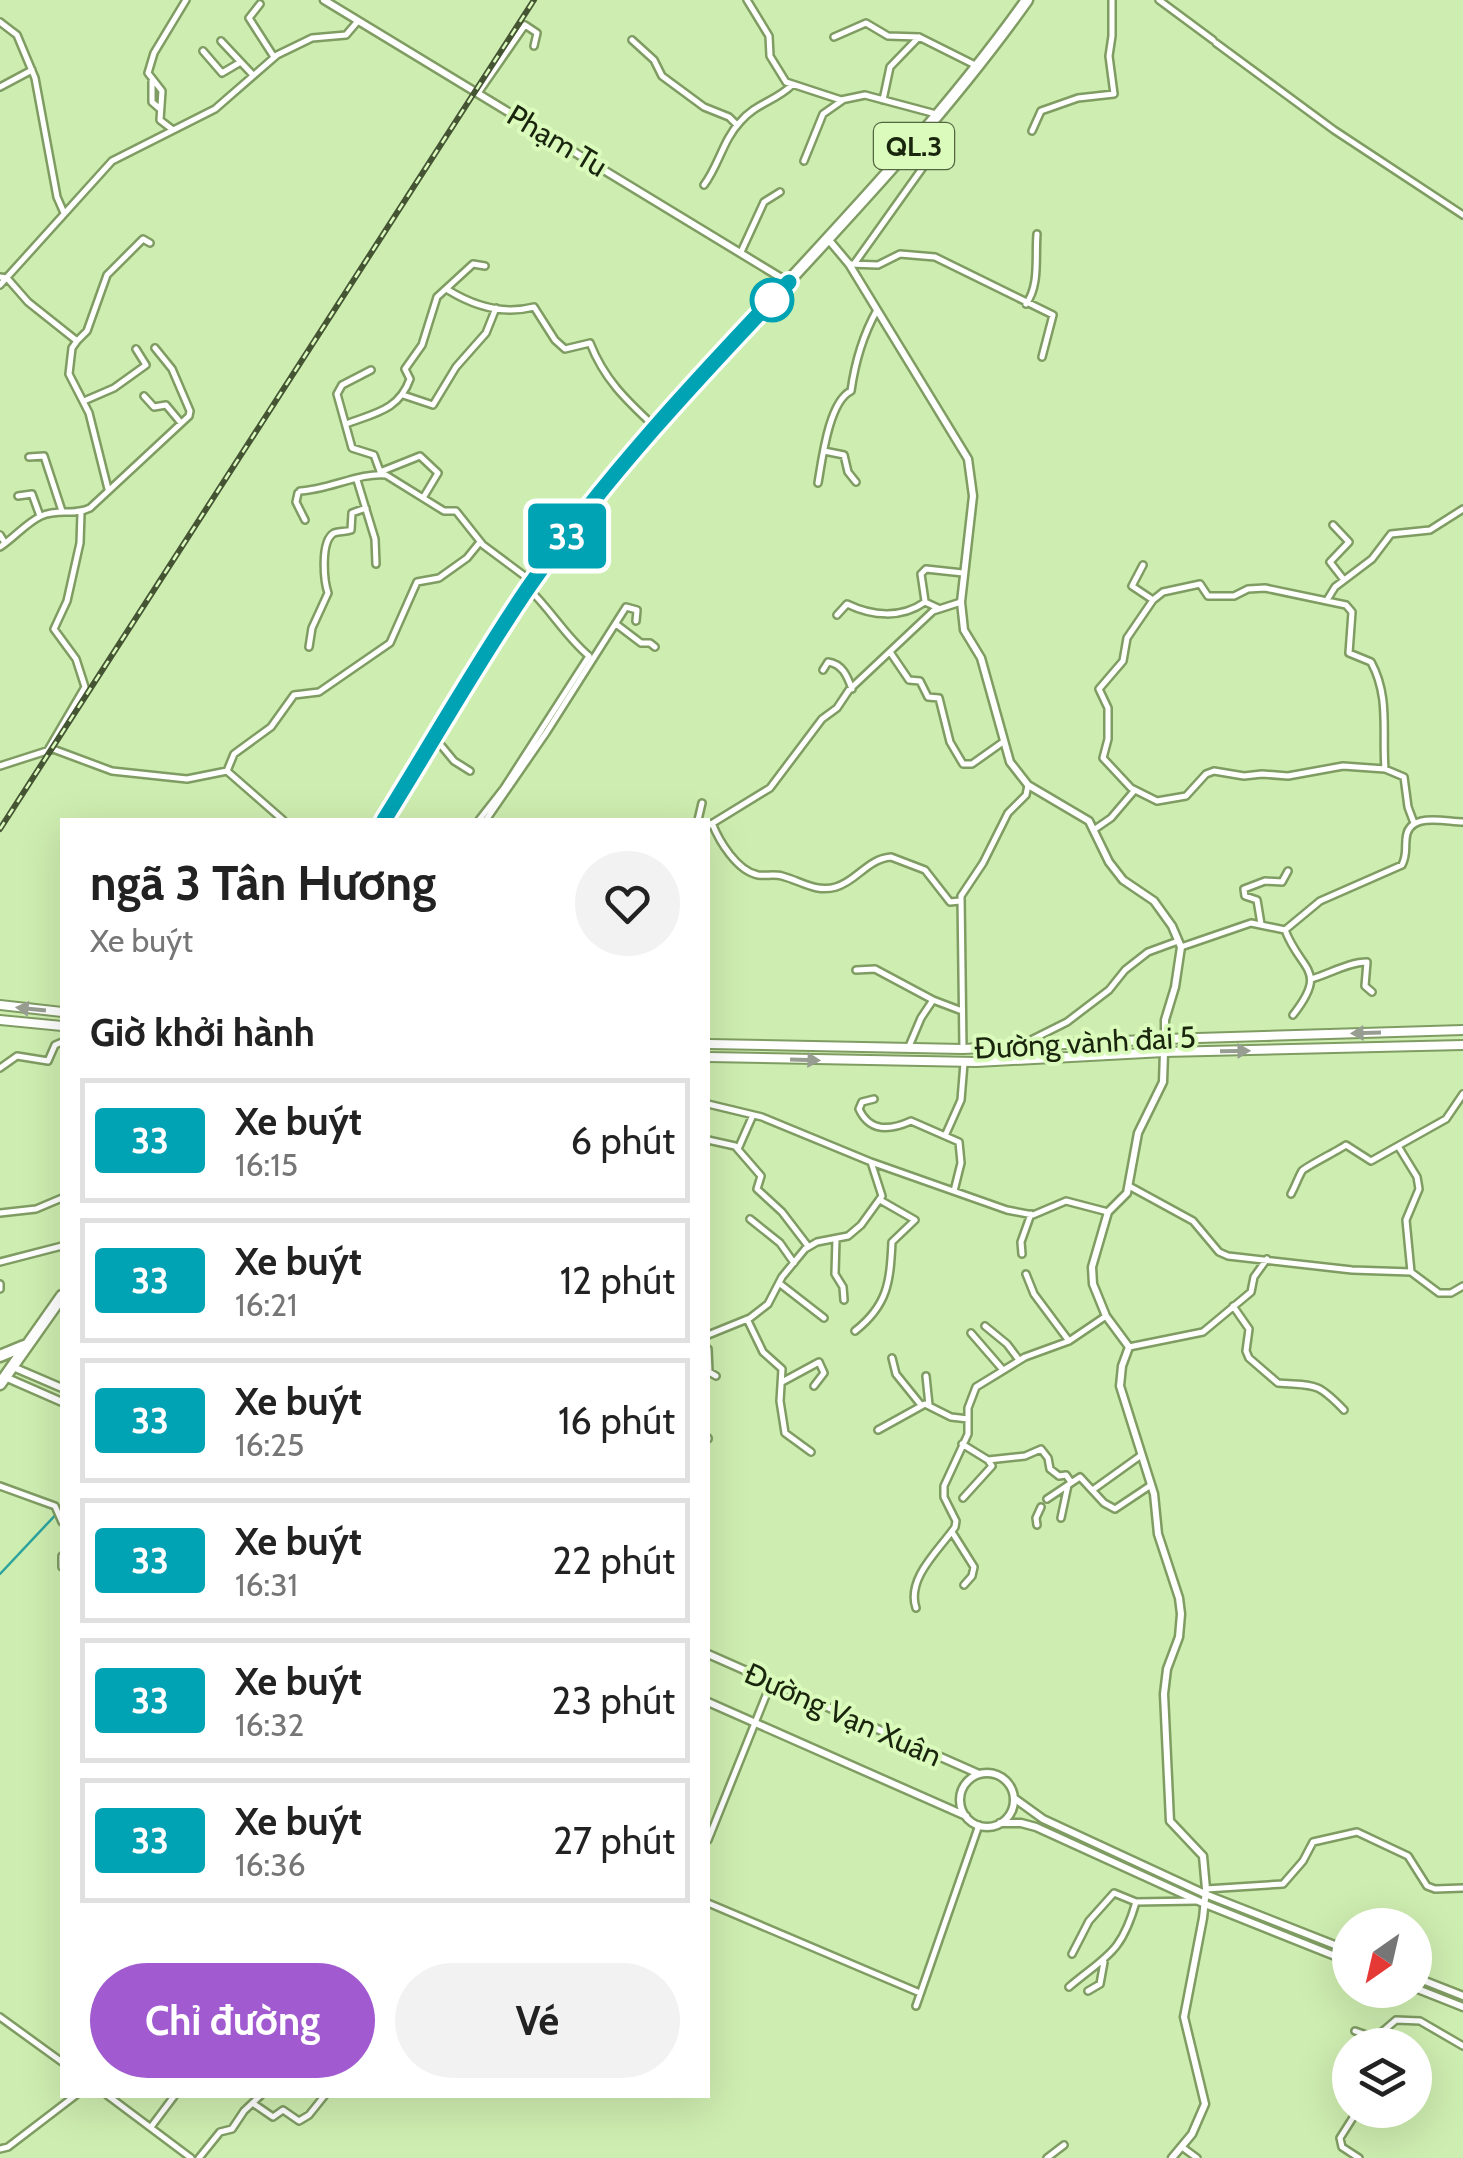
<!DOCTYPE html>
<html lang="vi">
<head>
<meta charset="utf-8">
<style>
  body { margin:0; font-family:Cabin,sans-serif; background:#f2f2f2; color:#222; height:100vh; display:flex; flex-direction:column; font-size:38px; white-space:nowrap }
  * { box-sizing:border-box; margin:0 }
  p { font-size:32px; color:#767676 }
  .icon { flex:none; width:55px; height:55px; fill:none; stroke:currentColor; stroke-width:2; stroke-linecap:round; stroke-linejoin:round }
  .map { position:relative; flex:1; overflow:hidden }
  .sheet { position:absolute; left:60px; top:818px; width:650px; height:1280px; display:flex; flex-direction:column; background:#fff; border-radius:0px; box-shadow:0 10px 40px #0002 }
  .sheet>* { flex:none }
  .badge { padding:0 20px; border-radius:8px; font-size:35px; line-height:65px }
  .needle { width:65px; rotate:214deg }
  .buttons { position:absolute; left:1332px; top:1908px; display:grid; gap:20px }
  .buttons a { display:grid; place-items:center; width:100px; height:100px; border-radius:50%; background:#fff; box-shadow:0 10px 40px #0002; font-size:50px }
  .map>.badge { position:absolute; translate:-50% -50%; box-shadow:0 0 0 5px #fff }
  h2 { padding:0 30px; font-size:38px; line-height:90px }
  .round { display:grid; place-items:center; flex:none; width:105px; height:105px; border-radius:52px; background:#f2f2f2 }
  .headline { display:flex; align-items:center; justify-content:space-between; height:170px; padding:0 30px }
  h1 { font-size:48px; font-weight:700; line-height:75px }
  .action { display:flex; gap:20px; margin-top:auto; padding:20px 30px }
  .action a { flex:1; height:115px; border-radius:60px; background:#a15acf; color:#fff; font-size:40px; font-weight:700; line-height:115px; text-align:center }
  .action a+a { background:#f2f2f2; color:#222 }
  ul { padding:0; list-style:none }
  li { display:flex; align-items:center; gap:30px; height:125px; margin:0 20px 15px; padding:0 10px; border:5px solid #e0e0e0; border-radius:0px }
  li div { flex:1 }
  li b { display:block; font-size:38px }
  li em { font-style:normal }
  li .badge { min-width:110px; font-weight:700; text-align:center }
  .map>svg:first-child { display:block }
</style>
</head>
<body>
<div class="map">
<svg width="1463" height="2158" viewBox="0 0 1463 2158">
  <rect width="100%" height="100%" fill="#ceedb0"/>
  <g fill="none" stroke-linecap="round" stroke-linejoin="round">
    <path stroke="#2da39e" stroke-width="2.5" d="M0,1574l62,-66"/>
    <g stroke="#7f9c62" stroke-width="10">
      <path id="minor" d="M747,0l22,36 1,20 16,26 55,18 24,-5 71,19
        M1159,0l54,40
        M260,4l-11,14 25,39
        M0,22l17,13 18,43 22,119 7,16
        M834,37l32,-14 22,13 31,1 58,29
        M632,40l22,20 8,16 42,31 25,10 8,8
        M221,41l31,33
        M1216,43l118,87 129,85
        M203,51l19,22 17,-10
        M152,81v21l8,7
        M0,87l32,-17
        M478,93l47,-68 12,8 -3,13
        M883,100l7,-33 29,-30
        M173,130l-13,-10 2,-29 -14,-18 6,-20 32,-53
        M1032,131l9,-20 37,-13 36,-4 -5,-38 3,-20v-36
        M804,161l19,-47 20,-14
        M704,185c15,-20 19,-45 36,-63 16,-19 36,-21 52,-37
        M741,252l23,-50 16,-10
        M849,264l29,1 22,-11 35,3 118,58 -11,42
        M854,264l87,-122
        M0,277l7,1 21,24 49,39 -5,7 -3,26 20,39 19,76
        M0,285l112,-124 103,-52 62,-54 35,-17 34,-3 12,-14
        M448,290c26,16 55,25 86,17l21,33 10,9 25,-6c14,36 36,57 64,83
        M1026,304c14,-19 9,-47 11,-70
        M77,341l10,-10 20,-56 36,-36 7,4
        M371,370l-29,15 -5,9 15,54 22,7 7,19
        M403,395l30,10 23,-38 30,-34 10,-25
        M144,396l10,11 12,-2 15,18
        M84,401l30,-13 32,-23 -10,-16
        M346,424c29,-11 53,-14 64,-45l-5,-10 17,-24 15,-48 36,-33 12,2
        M824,451l20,4 4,17 8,10
        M29,457l15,-1 18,55
        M380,472l40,-16 18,17 -15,25
        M357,480l18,59 1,25
        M818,483c4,-23 11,-82 33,-92 4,-29 12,-56 26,-81
        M300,491c28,-1 61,-19 86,-16l58,36h12l27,34 47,35
        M298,493l-2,9 9,18
        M18,496l14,-2 8,22
        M1333,525l16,17 -19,20 14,18
        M0,535l5,8
        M0,547c14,-9 26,-24 41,-31 17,-8 33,0 49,-8l99,-92 1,-5 -18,-42 -17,-21
        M1143,565l-11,21 21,14
        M528,588c23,22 38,49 61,68
        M1327,600l8,-13 37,-28 19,-25 39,-4 33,-21
        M925,601l-4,-27 5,-5 37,4
        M837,615l10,-11c25,12 54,15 78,-2l13,6
        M616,624l25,19h9l5,4
        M309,647l3,-19 16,-35c-4,-12 -8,-52 6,-60 5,-2 11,-1 17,-3l1,-17 14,-5
        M890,652l19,28 11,1 8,16 11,1 11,44 13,22h9l31,-22
        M823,670l5,-8c14,2 19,13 24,27
        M435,738l19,23 16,10
        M48,750l37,-63 -9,-28 -22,-30 13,-28 13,-58 1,-30
        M0,766l53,-17 59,22 75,8 40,-8 56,49
        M1385,769c-3,-38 5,-72 -14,-107l-22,-9 3,-41 -6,-7 -81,-17 -17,1 -14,7h-26l-8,-12 -37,8 -10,8 -26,38 -4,23 -24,28 9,19v31l-5,19 28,30 26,13 29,-5 20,-22 8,-3 30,5 18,-2 26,2 55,-10 42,3 19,8 4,30 6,16
        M227,771l7,-17 37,-27 23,-32 25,-3 71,-49 27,-61 22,-4 28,-20 13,-16
        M479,820l25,-32 85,-132
        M486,820l60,-87 80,-126 11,3 -1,11
        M698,820l4,-17
        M712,823c7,18 25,48 46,52 8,1 17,-1 24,1 19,5 34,17 54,11 21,-6 31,-28 55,-30l34,13 25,32 10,-1
        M708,826l62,-38 52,-69 15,-11 12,-18 84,-79 28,-9
        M1095,829l16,-11 23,-27
        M1261,924l-4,-24 -12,-4 -1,-7 21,-8 17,1 6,-11
        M1285,930c16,42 44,39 8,85
        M1181,947l70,-24 34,7 35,-29 82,-36c5,-10 3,-14 4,-25 1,-29 38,-18 57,-18
        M856,970l19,-1 58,31 29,11
        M1311,979c18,-5 38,-17 56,-17l-2,24 7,6
        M910,1044l11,-26 12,-18
        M1023,1044l44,-22 42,-32 16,-20 23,-18 30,-11
        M963,1049l-2,-153 22,-33 25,-50 18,-18 2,-10
        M0,1068l17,-12 31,5 7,-16 7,-3
        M874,1099l-12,3 -3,7c11,24 32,21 52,12l48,21 2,21 -7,28
        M708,1104l54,13 109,45 136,48 26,5 33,-14 42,11
        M945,1136l16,-36 3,-37
        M708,1140l27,6 26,30 -4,13 25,23 26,34
        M1398,1146l19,31 2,12 -13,31 5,52
        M738,1149l15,-34
        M1129,1186l64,35 26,31 9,4 124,14 59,2 28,21h12l12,-7
        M1291,1194c4,-7 7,-16 11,-23 3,-4 37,-21 44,-26l25,16 75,-42 17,-25
        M0,1213l36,-4 26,-11
        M750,1219l30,24 14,20
        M836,1239l-1,35 8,13 1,13
        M1022,1254l-1,-12 10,-28
        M0,1262l62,-16
        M1026,1274l8,20 35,47
        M779,1283l45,35
        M0,1284v5
        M1233,1306l16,23 -3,22 3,7 29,25c37,3 38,-2 66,27
        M747,1319l16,33 19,17 -2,32 5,32 26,19
        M985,1326l22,18 12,16
        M855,1331c33,-26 35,-49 37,-89l23,-22 -35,-20
        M971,1333l32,37
        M708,1335l42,-17 18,-14 14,-27 23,-28 12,-7 31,-6 13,-11 21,-29 -11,-34
        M1129,1347l74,-15 48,-40 3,-15 13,-18
        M708,1349l1,23 7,4
        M892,1358l4,16 25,31
        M926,1376l3,29
        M782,1382l37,-20 5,11 -10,13
        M878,1430l47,-26 26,13 17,2
        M708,1438v1
        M962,1444l26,16 4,6 -29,32
        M988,1460l37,-4 16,-7 7,9 2,11 9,7 7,-1 5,7
        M0,1486l55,20 7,16
        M1094,1489l46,-33
        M1047,1499l21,-14
        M1061,1518l7,-33 12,-8 24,26 11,6 36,-24
        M1037,1525l-1,-7 5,-11
        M952,1532l22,35 -2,9 -8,9
        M62,1556v11
        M916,1608c-10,-30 24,-59 39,-81l1,-6 -12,-24v-11l24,-52v-26l8,-21 49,-30 44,-16 37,-25
        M708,1840l63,-157
        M1206,1889l77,-5 20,-23 10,-19 44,-10 51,24 19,30 8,3 28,-1
        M708,1903l212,90
        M1072,1954l17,-33 25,-28 22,9 60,-1
        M1069,1987c38,-32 52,-33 67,-85
        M1088,1991l12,-7 4,-22
        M916,2006l63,-181
        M0,2017l62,45
        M1355,2031l20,7 21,-18 24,1 43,25
        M107,2095l84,63
        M254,2104l19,13 10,-7 16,11 10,-6 16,-20
        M1354,2116l-14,22 2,9 17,11
        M151,2127l24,-32
        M1182,2147l15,11
        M0,2149l8,-2 68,-52
        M199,2158l21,-26 12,-3 12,-18 17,-16
        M1047,2158l17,-13"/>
    </g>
    <g stroke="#7f9c62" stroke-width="11">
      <path id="tertiary" d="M324,0l464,282
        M828,239l21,25 119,195 5,37 -12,106 3,28 17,28 29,104 18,23 61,36 20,41 14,18 31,21 18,25 9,21 -6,40 -10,33v19
        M1164,1052l-1,30 -25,51 -11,60 -19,19 -16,55 1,17 13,32 23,31 -7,19 -2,20 34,108 4,40 21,64 2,16 -2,23 -12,32 -3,25 6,127 33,35 3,33 -3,29 -19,99 21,87 -13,30 -20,24
        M13,1367l49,21
        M5,1377l57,25
        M708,1654l271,120
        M708,1702l258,114
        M960 1800a27 27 0 1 1 54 0a27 27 0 1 1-54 0Z
        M1014,1798l29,21 162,75 145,57
        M1000,1823h21l15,4 169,77 145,58
        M1415,1977l48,19
        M1415,1988l48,19"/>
    </g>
    <g stroke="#7f9c62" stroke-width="12">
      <path id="secondary" d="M0,1005l62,7
        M0,1020l62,6
        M708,1044l255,5 202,-10 298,-9
        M708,1057l268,5 188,-10 299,-7"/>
    </g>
    <g stroke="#7f9c62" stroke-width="15">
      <path id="trunk" d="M384,820c48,-77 92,-157 144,-232 36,-51 76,-101 117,-148 127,-148 269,-281 382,-440
        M0,1356l24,-10
        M0,1384l62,-88"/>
    </g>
    <use href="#minor" stroke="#fff" stroke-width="5"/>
    <use href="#tertiary" stroke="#fff" stroke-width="6"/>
    <use href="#secondary" stroke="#fff" stroke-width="8"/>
    <use href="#trunk" stroke="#fff" stroke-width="10"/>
    <g stroke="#455534" stroke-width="6">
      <path id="rail" d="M0,829l534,-829"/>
    </g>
    <use href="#rail" stroke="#dbfbbd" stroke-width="2.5" stroke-dasharray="8" stroke-linecap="butt"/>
  </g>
  <defs><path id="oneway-solid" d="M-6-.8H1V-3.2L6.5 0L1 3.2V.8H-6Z" transform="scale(2.5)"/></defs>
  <g fill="#989d92">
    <use href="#oneway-solid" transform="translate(31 1009) rotate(-174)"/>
    <use href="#oneway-solid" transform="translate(1366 1033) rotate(178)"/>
    <use href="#oneway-solid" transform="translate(1235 1051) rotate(-1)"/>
    <use href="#oneway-solid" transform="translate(805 1060) rotate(2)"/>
  </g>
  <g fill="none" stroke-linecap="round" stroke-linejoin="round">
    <g stroke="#fff" stroke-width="22">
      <path id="line" d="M384,820c48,-77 93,-157 144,-232 76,-110 169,-209 261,-306"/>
    </g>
    <use href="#line" stroke="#00a3b4" stroke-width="15"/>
  </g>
  <circle fill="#fff" stroke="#00a3b4" stroke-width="5" cx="772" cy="300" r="20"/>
  <g text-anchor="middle" stroke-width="8" stroke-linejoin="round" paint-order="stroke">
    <rect fill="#dbfbbd" stroke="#546542" stroke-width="2.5" x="874" y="123" width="80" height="46" rx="8"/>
    <g font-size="28" font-weight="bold" fill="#1a250d">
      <text x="914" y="156">QL.3</text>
    </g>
    <g font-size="30" fill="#1a250d" stroke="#dbfbbd">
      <text transform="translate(557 141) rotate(31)" y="10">Phạm Tu</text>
      <text transform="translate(1085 1043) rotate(-3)" y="10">Đường vành đai 5</text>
      <text transform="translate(843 1715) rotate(24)" y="10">Đường Vạn Xuân</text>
    </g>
  </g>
</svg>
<div class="buttons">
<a><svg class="needle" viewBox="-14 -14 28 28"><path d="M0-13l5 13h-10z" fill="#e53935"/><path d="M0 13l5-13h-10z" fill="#767676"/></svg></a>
<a><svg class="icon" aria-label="layers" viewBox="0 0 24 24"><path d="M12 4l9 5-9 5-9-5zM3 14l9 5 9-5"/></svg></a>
</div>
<b class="badge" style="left:567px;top:536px;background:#00a3b4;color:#fff">33</b>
<section class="sheet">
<div class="headline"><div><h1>ngã 3 Tân Hương</h1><p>Xe buýt</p></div><a class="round"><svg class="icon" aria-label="heart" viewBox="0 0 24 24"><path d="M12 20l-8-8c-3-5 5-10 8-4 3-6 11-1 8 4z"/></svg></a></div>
<h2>Giờ khởi hành</h2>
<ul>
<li><span class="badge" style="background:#00a3b4;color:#fff">33</span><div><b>Xe buýt</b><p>16:15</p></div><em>6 phút</em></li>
<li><span class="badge" style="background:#00a3b4;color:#fff">33</span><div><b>Xe buýt</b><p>16:21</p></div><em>12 phút</em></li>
<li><span class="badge" style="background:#00a3b4;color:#fff">33</span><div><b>Xe buýt</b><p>16:25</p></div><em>16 phút</em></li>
<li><span class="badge" style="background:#00a3b4;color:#fff">33</span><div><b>Xe buýt</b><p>16:31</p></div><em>22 phút</em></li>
<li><span class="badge" style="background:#00a3b4;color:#fff">33</span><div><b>Xe buýt</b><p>16:32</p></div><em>23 phút</em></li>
<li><span class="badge" style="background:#00a3b4;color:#fff">33</span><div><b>Xe buýt</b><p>16:36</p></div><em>27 phút</em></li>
</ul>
<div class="action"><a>Chỉ đường</a><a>Vé</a></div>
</section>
</div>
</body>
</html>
